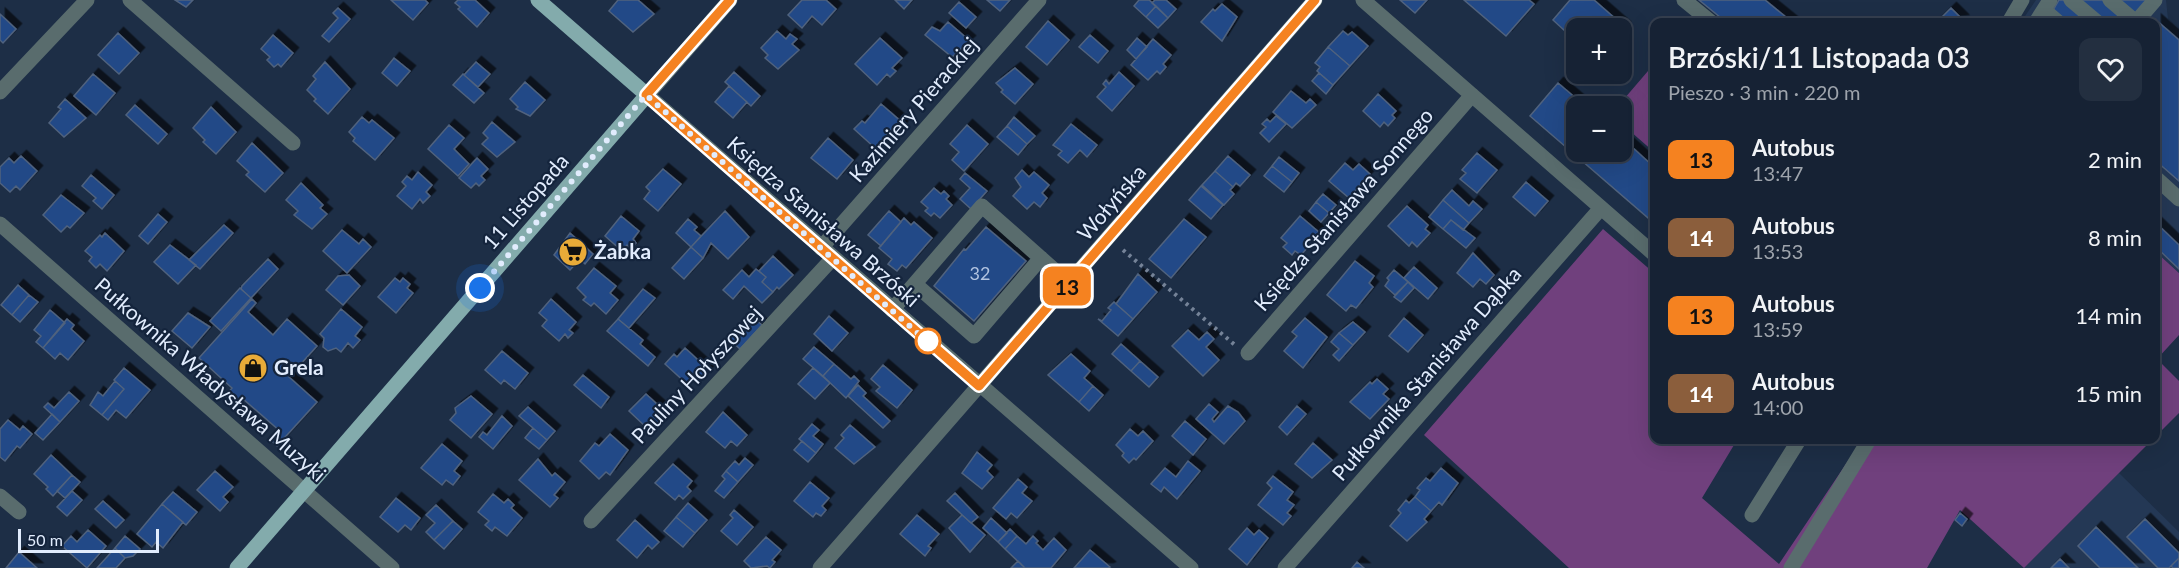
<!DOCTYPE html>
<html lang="pl">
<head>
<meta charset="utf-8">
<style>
  body { margin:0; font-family:Lato,sans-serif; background:#232f40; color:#f1f3f6; height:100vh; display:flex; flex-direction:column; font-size:22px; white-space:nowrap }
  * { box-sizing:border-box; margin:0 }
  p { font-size:20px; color:#9ea4ac }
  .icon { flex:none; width:33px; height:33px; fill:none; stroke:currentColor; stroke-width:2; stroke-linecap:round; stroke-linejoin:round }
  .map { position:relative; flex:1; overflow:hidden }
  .drawer { position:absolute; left:1650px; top:18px; width:510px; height:426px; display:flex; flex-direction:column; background:#162234; border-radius:12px; box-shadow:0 6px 24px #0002,0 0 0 2px #353f4f }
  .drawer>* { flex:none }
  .badge { padding:0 12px; border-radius:9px; font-size:21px; line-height:39px }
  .buttons { position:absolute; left:1566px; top:18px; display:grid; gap:12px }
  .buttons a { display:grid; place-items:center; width:66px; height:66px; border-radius:12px; background:#162234; box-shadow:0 6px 24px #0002,0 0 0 2px #353f4f; font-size:30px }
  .scale { position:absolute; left:18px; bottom:15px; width:141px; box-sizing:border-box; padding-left:6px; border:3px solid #e1ecfd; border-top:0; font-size:16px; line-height:21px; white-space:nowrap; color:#e1ecfd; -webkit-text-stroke:4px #14243c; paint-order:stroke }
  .you { position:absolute; width:30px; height:30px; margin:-15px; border:4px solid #fff; border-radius:50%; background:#1a73e8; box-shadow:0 0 0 9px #1a73e833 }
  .map>.badge { position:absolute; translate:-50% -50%; box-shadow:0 0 0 3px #fff }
  .round { display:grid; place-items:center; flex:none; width:63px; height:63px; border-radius:12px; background:#232f40 }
  .overview { display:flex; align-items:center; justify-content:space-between; height:102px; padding:0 18px }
  h1 { font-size:28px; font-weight:600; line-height:45px }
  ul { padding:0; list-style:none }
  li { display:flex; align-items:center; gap:18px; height:78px; padding:0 18px }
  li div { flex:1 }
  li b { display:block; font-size:22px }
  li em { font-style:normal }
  li .badge { min-width:66px; font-weight:700; text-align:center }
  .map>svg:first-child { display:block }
</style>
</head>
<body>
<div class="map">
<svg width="2179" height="568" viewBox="0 0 2179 568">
  <defs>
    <filter id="shadow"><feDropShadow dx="5.5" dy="-5.5" stdDeviation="0" flood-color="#0009"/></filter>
  </defs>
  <rect width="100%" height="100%" fill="#1d2e46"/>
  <path fill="#243855" d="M2036,0h130l2,19 11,9v245l-23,-21v-230h-135z
    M2119,473l60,59v36h-155z"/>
  <path fill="#70407d" d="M1654,64v88l-32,-28v-18h-4z
    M1603,229l51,44v167h83l-35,58 77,66 83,-124h290l-128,128 -64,-58 -33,58h-358l-145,-133z
    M2156,252l23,21v62l-22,24 22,22v32l-23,23z"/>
  <path fill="#204987" stroke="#50627e" stroke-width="1.5" filter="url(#shadow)" d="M175,0h18l-7,7z
    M391,0h34l3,3 -15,17z
    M458,0h17l14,13 -12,14 -19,-18 2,-2 -5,-4z
    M618,0h20l16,14 -21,18 -24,-21z
    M802,0h24l10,9 -14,16 -10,-9 -10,12 -14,-13z
    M895,0h17l-8,9z
    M987,0h23l-10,11z
    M1139,0h10l7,6 -10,11 -12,-11z
    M1155,0h11l10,9 -8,9 -16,-15z
    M1400,0h27l-12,13z
    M1464,0h65l5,4 -28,32z
    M1570,0h24l31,27 -3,4v-3h-46v13l-23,-21z
    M1699,0h66l27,22h-66z
    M2059,0h4l27,22h-28l-11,-8z
    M2075,0h27l27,22h-28z
    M2116,0h36l-15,18z
    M959,2l17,15 -10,11 -17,-15z
    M1222,4l15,13 -15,24 -21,-19 12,-13 2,2z
    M1156,6l12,12 -10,10 -12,-11z
    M338,8l12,11 -21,23 -7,-6 16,-18 -5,-5z
    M1951,8l12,12 -23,2 -2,-1z
    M0,14l16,15 -13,14 -3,-3z
    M2156,20l23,20v141l-23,-20z
    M1048,21l21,19 -22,25 -21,-18z
    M948,22l22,19 -18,16 -27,-22 7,-8 8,4z
    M777,31l9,8 4,-5 7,5 -5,5 7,6 -21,19 -13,-11 3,-3 -7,-7z
    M1343,31l5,4 4,-3 16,14 -18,20 -22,-19z
    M118,33l21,20 -20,21 -21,-19z
    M273,35l20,18 -12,14 -3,-3 -4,3 -7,-7 3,-3 -9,-8z
    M1090,35l18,16 -10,12 -19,-16z
    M880,38l22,20 -10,10 4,3 -6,6 -3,-3 -10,11 -22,-21z
    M1137,38l10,9 -11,12 -9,-9z
    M1153,39l18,16 -8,9 3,3 -6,7 -3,-3 -9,9 -17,-15z
    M1328,47l22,19 -17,19 -16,-14 3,-4 -5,-4z
    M394,58l16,13 -13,15 -15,-13z
    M325,62l25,27 -22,25 -14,-13 2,-2 -9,-9 9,-11 -3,-3z
    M476,62l14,12 -12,13 -14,-12z
    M1015,68l18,16 -18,20 -14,-12 2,-2 -7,-7z
    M734,72l26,24 -9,10 -26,-24z
    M1119,72l15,14 -22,25 -15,-14 9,-10 -3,-3 3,-4 3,4z
    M1319,73l14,12 -7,9 -14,-13z
    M93,74l22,19 -19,22 -22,-19z
    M463,74l21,19 -10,10 -21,-18z
    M525,82l20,18 -15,16 -14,-7 2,-2 -8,-8z
    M1558,83l27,23h-9v46h46v-14l32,29v56l-124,-107z
    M729,86l18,16 -14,16 -18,-16z
    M1291,91l15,12 4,-4 6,6 -24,23 -19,-16z
    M1378,94l18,17 -4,4 3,3 -7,8 -4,-4 -4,5 -17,-16z
    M65,99l21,19 -22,19 -15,-14 12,-14 -3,-2z
    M881,104l23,20 -4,6 -5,-4 -20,22 -21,-19 8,-8 3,2z
    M135,105l32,29 -9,10 -32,-29z
    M211,107l25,25 -20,22 -13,-12 2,-2 -12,-12z
    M1276,116l10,8 -17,18 -9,-9 6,-6 -4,-3 5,-5 3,3z
    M362,117l7,6 3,-3 22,18 -19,22 -22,-19 2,-3 -6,-6z
    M1014,117l21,19 -8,8 -20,-18z
    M492,122l23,20 -18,15 -15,-13 6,-6 -5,-5z
    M1071,124l26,21 -10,12 -7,-7 -12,13 -10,-8 4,-4 -9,-6z
    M449,125l15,13 -10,11 15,15 -11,12 -30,-27z
    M967,125l21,19 -24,27 -12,-11 7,-8 -9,-8z
    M1007,126l20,18 -9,11 -21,-18z
    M828,138l25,22 -16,19 -26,-21z
    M252,143l31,30 -18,19 -19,-17 3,-3 -12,-11z
    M1477,153l20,17 -20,23 -17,-14 6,-6 -4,-3z
    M21,156l16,15 -17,19 -4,-4 -6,6 -10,-9v-16l9,-9 5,5z
    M1228,156l22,19 -10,11 -4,-3 -3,4 -18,-16z
    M1279,157l20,16 -7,9 -20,-16z
    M477,158l11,11 -7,7 4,4 -6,6 -3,-3 -5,5 -12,-10z
    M1345,163l8,7 6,-6 11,10 -21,24 -20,-17z
    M1272,166l20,16 -8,10 -20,-16z
    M663,169l18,15 -23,27 -14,-12 6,-8 -4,-4z
    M1022,170l7,7 5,-5 15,13 -7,8 5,5 -7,9 -6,-5 -7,7 -14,-13 8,-9 -6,-9z
    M1215,171l18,16 -3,3 4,4 -10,11 -22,-20z
    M418,172l14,13 -6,7 4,4 -7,7 -3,-4 -8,10 -15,-13 9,-10 -4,-4 5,-6 5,4z
    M965,173l22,18 -16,18 -11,-10 10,-11 -10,-9z
    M91,175l23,20 -12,14 -9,-8 3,-3 -14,-12z
    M1526,182l22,19 -13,15 -22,-19z
    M301,183l22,22 -3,3 7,6 -15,15 -18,-14 4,-4 -12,-11z
    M1201,186l22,19 -12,14 -22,-19z
    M934,188l7,6 3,-3 5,5 -3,3 6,6 -12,13 -6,-5 -3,3 -6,-5 3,-3 -7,-6z
    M1452,190l17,16 4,-5 9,8 -13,14 -26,-23z
    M1323,194l13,11 -7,8 -13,-11z
    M61,195l23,18 -14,15 -3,-2 -6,6 -18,-17z
    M1443,200l26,23 -6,7 -12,-10 -8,9 -14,-12z
    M1316,202l13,11 -8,9 -12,-11z
    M1407,206l21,19 -3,4 5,4 -13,14 -5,-5 -3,4 -21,-20z
    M725,211l24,26 -21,22 -17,-16 -8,15 -12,-11z
    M889,211l12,11 -20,24 -13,-11z
    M158,214l9,8 -19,22 -9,-8z
    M621,216l18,15 -6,8 3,4 -5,6 -4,-4 -5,6 -17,-15z
    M1300,216l20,17 -19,22 -6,-4 -3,4 -9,-8 4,-4 -6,-5z
    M904,218l7,7 3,-3 18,16 -26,30 -4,-3 -5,6 -9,-7 4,-5 -13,-11z
    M688,219l9,8 -3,3 7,6 -10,11 -15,-14z
    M1184,219l22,18 -35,41 -22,-19z
    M1451,220l24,18 -9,10 -23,-19z
    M2156,223l23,22v24l-23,-22z
    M224,225l9,8 -33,36 -11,-9z
    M986,227l40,34 -52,60 -40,-35 30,-37 2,1z
    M342,230l17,14 4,-5 8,8 -24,26 -24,-22z
    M105,233l19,18 -17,20 -7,-7 -4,4 -7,-7 3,-4 -7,-6 15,-16 2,2z
    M570,233l23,21 -8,10 -5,-5 -10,11 -16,-15z
    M170,245l26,20 -18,19 -24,-22z
    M691,247l12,11 -19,21 -12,-11z
    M1473,253l21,22 -8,9 -6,-5 -7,8 -16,-14z
    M773,256l20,19 -14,14 -2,-2 -4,5 -11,-10 4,-5 -7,-6z
    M268,259l10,10 -27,29 -10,-9 1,-3z
    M1355,261l19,15 -5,7 4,4 -17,21 -5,-3 -5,6 -19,-16z
    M1414,267l23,21 -9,11 -24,-21z
    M594,268l22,18 -6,7 8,7 -12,14 -12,-11 -3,3 -8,-6 3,-3 -9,-9z
    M756,269l10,8 -4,5 11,10 -11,11 -18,-17 -11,13 -10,-9 19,-20 7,7z
    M1394,270l14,12 -13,13 -10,-9 4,-6 -2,-2z
    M1138,274l19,18 -24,27 -17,-15z
    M349,275l11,11 -17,19 -17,-15 12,-14z
    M395,278l5,4 3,-4 7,6 -3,4 6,5 -17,20 -18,-16z
    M1408,282l6,6 -13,14 -7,-5z
    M18,285l11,10 -17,20 -11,-10z
    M240,288l11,10 -30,33 -11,-10z
    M643,289l12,9 -26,30 -11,-9z
    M29,295l9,7 -18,20 -8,-7z
    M252,299l4,4 -8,9 25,23 14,-16 30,27 -28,31 28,25 -40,44 -5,-5 9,-9 -39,-34 -6,6 -11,-8 7,-8 -33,-30z
    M551,299l25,23 -7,8 4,3 -5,5 -3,-4 -6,7 -17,-15 5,-6 -8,-7z
    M1114,302l19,17 -15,17 -20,-17 4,2 9,-11 -3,-2z
    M341,309l21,18 -7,9 5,4 -7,8 -5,-5 -7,9 -5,-4 -8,3 -5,-4 1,-9 -4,-4z
    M50,310l15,13 -22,25 -7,-6 5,-6 -7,-6z
    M188,313l22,14 -18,21 -20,-17z
    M751,315l11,10 -22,24 -11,-10z
    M829,316l19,17 -16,18 -18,-17z
    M1305,318l22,19 -24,31 -19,-17 13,-15 -5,-4z
    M1404,318l19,17 -15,17 -19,-16z
    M67,319l7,6 -3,4 13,12 -16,19 -8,-7 -5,6 -12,-11z
    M618,319l25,21 -3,4 15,13 -7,9 -41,-35z
    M1353,322l12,10 -12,13 -14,-12z
    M1188,330l11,10 8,-8 7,7 -8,8 13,13 -16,16 -31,-30z
    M1339,333l14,12 -14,16 -6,-6 6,-6 -8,-7z
    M1121,344l19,17 -9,10 -19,-17z
    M814,347l20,17 -11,12 -20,-17z
    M685,348l24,22 -10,12 -4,-4 -7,7 -23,-21 9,-10 3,3z
    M502,351l26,22 -13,16 -11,-9 -3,4 -16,-14z
    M1071,354l19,17 -6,7 9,8 -14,16 -31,-27z
    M1140,361l18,16 -9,10 -18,-16z
    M834,364l17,15 3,-3 5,5 -13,17 -23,-22z
    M883,365l29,25 -15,18 -21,-17 4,-4 -9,-8z
    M124,368l26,22 -24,28 -10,-8 -8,10 -6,-5 22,-26 -10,-9z
    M813,368l17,15 -15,16 -17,-15z
    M583,375l26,22 -8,11 -27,-23z
    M1377,379l11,10 -5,5 6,5 -19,20 -20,-17 20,-20 2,2z
    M115,381l9,8 -22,26 -12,-10 8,-13 5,4z
    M858,385l8,8 -3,3 27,25 -7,7 -35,-32z
    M1093,386l10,9 -14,16 -10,-9z
    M69,392l10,9 -19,21 -16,-15 4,-4 6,5z
    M646,394l22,20 -11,11 -4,-3 -6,6 -18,-17z
    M471,396l21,18 -21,24 -21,-18 6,-7 -1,-5z
    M1209,404l9,8 -6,7 2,3 14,-16 10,6 7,9 -21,23 -28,-25z
    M1297,406l9,8 -19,21 -8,-8z
    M528,407l27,24 -8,9 -28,-24z
    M723,412l24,23 -10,11 -6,-5 -6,7 -19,-16z
    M52,414l8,8 -17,18 -8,-7z
    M502,416l10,10 -19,23 -14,-12 4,-5 4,3z
    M8,420l12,10 3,-4 9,8 -12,14 -3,-2 -12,15 -5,-4v-28z
    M1185,421l21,18 -13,16 -21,-19z
    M812,424l7,6 -6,6 10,8 -7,9 -17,-14z
    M850,425l25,22 -21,17 -19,-16 9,-10 -3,-3z
    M533,428l14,12 -8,9 -14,-11z
    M1130,429l8,7 5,-5 10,10 -17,19 -2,-2 -5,5 -7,-7 2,-3 -8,-8z
    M610,434l18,16 -18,25 -4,-3 -7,7 -19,-18 15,-18 4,3z
    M802,441l14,12 -8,9 -14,-12z
    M1313,443l19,17 -20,18 -17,-14z
    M442,444l20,17 -8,10 6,5 -7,9 -7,-5 -4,5 -21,-17z
    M977,452l15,13 -5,6 6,6 -11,12 -20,-16z
    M51,455l21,20 -19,21 -7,-7 2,-2 -14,-13z
    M745,458l8,7 -15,17 -12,-11 9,-10 4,4z
    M538,459l14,17 3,-3 10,9 -11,13 4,3 -8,9 -31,-27z
    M1188,461l12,10 -23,28 -13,-12 -3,5 -10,-8 14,-16 11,9z
    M673,464l19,17 -5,6 4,4 -8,8 -4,-4 -4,5 -20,-17z
    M1441,468l17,15 -16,22 -3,-3 -8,9 -16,-14 5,-7 -3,-2 9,-10 4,3z
    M215,471l18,16 -10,10 5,5 -8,9 -23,-21z
    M726,471l12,11 -14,16 -9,-7 10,-12 -3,-3z
    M72,475l8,7 -15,16 -8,-7z
    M1273,476l20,16 -6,8 7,5 -7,8 4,3 -8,9 -25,-20 14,-17 -5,-5z
    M1018,479l9,8 -5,6 10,8 -15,17 -6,-5 -5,6 -13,-11z
    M810,482l19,16 -7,8 4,4 -5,6 -5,-3 -3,4 -19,-16z
    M72,491l10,9 -15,16 -10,-9z
    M173,492l24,20 -11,13 -24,-21z
    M955,493l23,24 -7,6 -24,-22z
    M493,494l11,9 4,-4 6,6 -3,3 11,10 -15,18 -12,-9 -3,4 -7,-6 4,-4 -11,-9z
    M1415,497l16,14 -7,8 3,3 -20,19 -17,-15 11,-13 -3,-3 8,-10 3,3z
    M396,498l24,20 -9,12 -6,-5 -7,7 -18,-15z
    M103,501l21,19 -8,8 -21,-19z
    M688,503l19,17 -12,13 -19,-16z
    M162,504l21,18 -20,26 -7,-6 -4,5 -15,-13z
    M436,505l17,16 -19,19 -8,-8 9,-9 -9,-8z
    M734,510l19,17 -16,18 -16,-14 12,-13 -3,-3z
    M1960,513l7,6 -5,7 -7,-6z
    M917,515l22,19 -11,12 3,2 -6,8 -25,-22z
    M962,515l23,20 -15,17 -21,-24z
    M676,517l19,16 -12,14 -19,-16z
    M991,518l16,15 -9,9 -15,-14z
    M2145,519l34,34v5l-10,10h-11l-31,-31z
    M635,520l24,22 -7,7 -4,-4 -11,13 -20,-18z
    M453,521l9,8 -18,20 -10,-9z
    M2096,527l42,41h-38l-22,-22z
    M1247,528l7,7 5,-5 9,8 -21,27 -18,-16z
    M1010,529l7,7 -12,13 -7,-7z
    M88,530l18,16 -19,22 -25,-22 9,-10 6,6z
    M125,536l15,13 -7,7 -8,2 -10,-10z
    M1017,536l9,8 7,-8 5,5 -2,2 7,7 11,-12 12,12 -15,18h-26l-20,-19z
    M766,537l15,13 -9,10 3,2 -5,6 -3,-2 -16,2 -7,-7z
    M115,548l10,10 -9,10h-19z
    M1090,550l20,17 -2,1h-34z
    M19,552l18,16h-31z
    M2179,558v10h-6l-2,-2z
    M2060,559l9,9h-18z
    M1018,561l7,7h-14z
    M1357,562l7,6h-12z"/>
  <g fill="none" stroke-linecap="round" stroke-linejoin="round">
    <path stroke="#758398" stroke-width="4" stroke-dasharray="3 4.5" stroke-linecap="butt" d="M1123,250l112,95"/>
    <path stroke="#596c6d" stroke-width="15" d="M130,0l163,143
      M730,0l-83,95 544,473
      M1363,0l291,254
      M1684,0l27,22
      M2071,0l26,22
      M2110,0l26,22
      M2044,10l14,12
      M2009,22l13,-22
      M2036,22l14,-22
      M2136,22l19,-22
      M0,92l87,-92
      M2156,178l23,21
      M0,224l392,344
      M821,248l218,-248
      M915,284l59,52 67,-78
      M892,310l90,-104 87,77
      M1248,353l224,-258
      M0,496l19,16
      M1752,515l47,-75
      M591,521l242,-263
      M820,568l495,-568
      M1285,568l316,-360
      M1791,568l78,-128"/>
    <path stroke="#83abac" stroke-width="15" d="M237,568l410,-473 -109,-95"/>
  </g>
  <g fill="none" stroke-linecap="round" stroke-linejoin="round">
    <g stroke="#fff" stroke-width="14">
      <path id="line" d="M730,0l-84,95 333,291 336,-386"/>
    </g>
    <use href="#line" stroke="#f58220" stroke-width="9"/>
    <path stroke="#e1ecfd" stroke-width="6" stroke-dasharray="0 10.8" d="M480,288l166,-193 283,248 -1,-2"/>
  </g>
  <defs>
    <g id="supermarket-disc" transform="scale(1.5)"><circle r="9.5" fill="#e9ab38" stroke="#14243c"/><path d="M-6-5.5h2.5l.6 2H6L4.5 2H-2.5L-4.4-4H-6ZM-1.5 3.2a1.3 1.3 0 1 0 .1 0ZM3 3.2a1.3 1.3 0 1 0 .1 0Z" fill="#111"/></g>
    <g id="shop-disc" transform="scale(1.5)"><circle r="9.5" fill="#e9ab38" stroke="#14243c"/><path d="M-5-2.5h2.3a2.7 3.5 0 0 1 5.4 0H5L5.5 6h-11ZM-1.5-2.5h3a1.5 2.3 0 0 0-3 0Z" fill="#111"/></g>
  </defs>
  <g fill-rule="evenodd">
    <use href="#supermarket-disc" x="573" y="252"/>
    <use href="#shop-disc" x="253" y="368"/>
  </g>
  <circle fill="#fff" stroke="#f58220" stroke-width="3" cx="928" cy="341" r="12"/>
  <g text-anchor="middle" stroke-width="4.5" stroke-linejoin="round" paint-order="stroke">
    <g font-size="18" fill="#b1c3e0">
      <text x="980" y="280">32</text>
    </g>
    <g font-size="21" fill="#e1ecfd" stroke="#14243c">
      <text transform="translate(914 110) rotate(-49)" y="7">Kazimiery Pierackiej</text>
      <text transform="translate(526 202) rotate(-49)" y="7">11 Listopada</text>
      <text transform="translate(1112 203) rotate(-49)" y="7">Wołyńska</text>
      <text transform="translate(1344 210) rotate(-49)" y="7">Księdza Stanisława Sonnego</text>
      <text transform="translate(823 222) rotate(41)" y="7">Księdza Stanisława Brzóski</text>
      <text transform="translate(1427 374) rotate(-49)" y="7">Pułkownika Stanisława Dąbka</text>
      <text transform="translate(697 375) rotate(-47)" y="7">Pauliny Hołyszowej</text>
      <text transform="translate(210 380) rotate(41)" y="7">Pułkownika Władysława Muzyki</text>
    </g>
    <g font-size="21" font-weight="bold" fill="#e1ecfd" stroke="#14243c" text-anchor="start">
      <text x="594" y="259">Żabka</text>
      <text x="274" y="375">Grela</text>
    </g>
  </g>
</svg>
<div class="buttons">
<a>+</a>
<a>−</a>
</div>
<div class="scale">50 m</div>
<div class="you" style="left:480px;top:288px"></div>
<b class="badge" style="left:1067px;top:286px;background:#f58220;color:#111">13</b>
<section class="drawer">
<div class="overview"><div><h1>Brzóski/11 Listopada 03</h1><p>Pieszo · 3 min · 220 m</p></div><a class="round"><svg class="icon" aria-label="heart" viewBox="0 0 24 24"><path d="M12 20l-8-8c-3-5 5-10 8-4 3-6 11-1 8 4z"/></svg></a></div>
<ul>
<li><span class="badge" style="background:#f58220;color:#111">13</span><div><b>Autobus</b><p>13:47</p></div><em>2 min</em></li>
<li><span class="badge" style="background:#8b5e3c;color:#fff">14</span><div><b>Autobus</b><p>13:53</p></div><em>8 min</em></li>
<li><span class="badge" style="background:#f58220;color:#111">13</span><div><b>Autobus</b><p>13:59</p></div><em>14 min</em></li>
<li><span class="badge" style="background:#8b5e3c;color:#fff">14</span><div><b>Autobus</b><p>14:00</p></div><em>15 min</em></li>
</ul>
</section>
</div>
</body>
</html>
